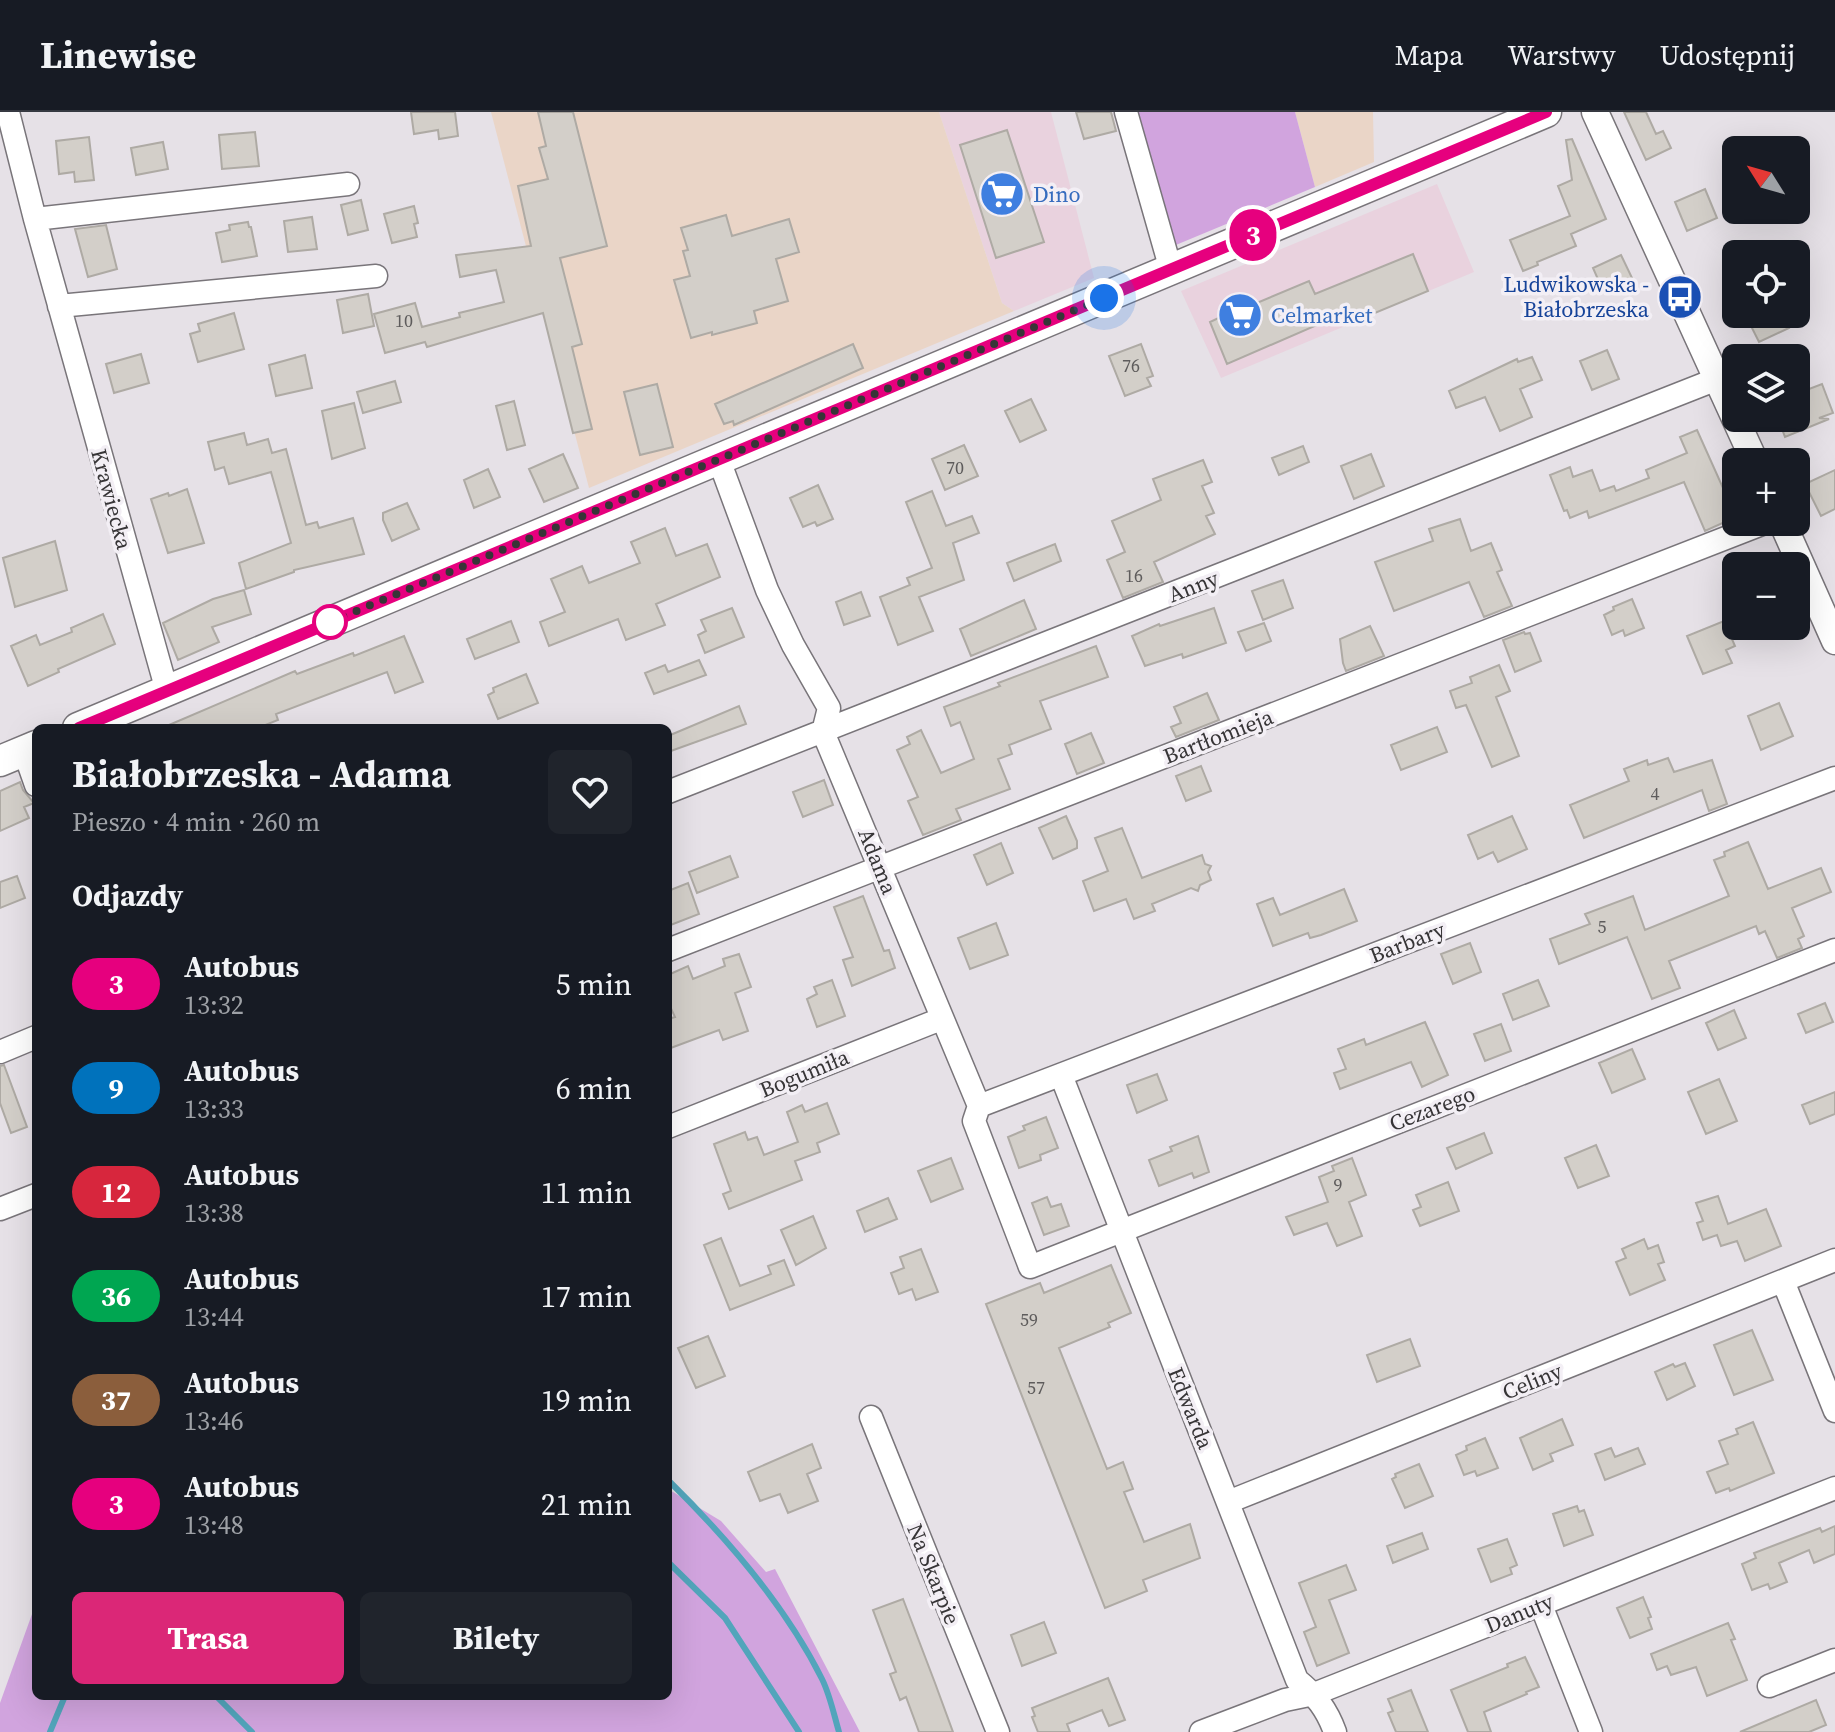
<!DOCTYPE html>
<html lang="pl">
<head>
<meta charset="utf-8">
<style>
  body { margin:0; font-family:"Source Serif 4",serif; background:#20242c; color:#f1f3f6; height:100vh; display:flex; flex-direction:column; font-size:30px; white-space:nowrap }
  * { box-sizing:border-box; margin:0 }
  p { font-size:26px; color:#9ea1a6 }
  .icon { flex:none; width:44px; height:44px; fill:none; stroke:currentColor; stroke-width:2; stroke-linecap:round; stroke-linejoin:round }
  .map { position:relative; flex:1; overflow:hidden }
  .panel { position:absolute; left:32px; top:612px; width:640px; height:976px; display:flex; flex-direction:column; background:#171b24; border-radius:12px; box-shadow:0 8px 32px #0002 }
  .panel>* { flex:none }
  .badge { padding:0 16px; border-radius:26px; font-size:28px; line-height:52px }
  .needle { width:52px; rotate:307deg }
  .fabs { position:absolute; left:1722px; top:24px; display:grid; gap:16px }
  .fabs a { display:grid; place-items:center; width:88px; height:88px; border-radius:12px; background:#171b24; box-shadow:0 8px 32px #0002; font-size:40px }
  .you { position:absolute; width:40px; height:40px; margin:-20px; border:6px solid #fff; border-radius:50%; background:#1a73e8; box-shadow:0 0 0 12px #1a73e833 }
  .map>.badge { position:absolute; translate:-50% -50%; box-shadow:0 0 0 4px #fff }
  h2 { padding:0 40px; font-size:30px; line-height:72px }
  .round { display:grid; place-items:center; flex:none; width:84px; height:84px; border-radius:12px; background:#20242c }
  .summary { display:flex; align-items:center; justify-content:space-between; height:136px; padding:0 40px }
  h1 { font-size:38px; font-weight:700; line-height:60px }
  .primary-button { display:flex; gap:16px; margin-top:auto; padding:16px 40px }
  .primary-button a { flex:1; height:92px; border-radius:12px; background:#db2777; color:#fff; font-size:32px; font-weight:700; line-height:92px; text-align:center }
  .primary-button a+a { background:#20242c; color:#f1f3f6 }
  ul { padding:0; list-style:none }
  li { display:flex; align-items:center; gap:24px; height:104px; padding:0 40px }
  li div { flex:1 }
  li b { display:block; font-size:30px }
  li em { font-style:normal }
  li .badge { min-width:88px; font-weight:700; text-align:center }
  header { display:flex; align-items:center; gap:48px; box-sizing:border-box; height:112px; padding:0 40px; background:#171b24; border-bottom:2px solid #363941 }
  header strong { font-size:38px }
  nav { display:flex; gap:44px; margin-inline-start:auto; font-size:28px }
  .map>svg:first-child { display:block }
</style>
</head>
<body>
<header>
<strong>Linewise</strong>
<nav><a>Mapa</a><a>Warstwy</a><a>Udostępnij</a></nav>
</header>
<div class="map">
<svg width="1835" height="1620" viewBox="0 0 1835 1620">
  <rect width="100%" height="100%" fill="#e6e1e7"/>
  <path fill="#e9d2de" d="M939,0h112l43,166 -80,33 -12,-8z
    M1437,72l37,88 -253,106 -40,-87z"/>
  <path fill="#ead5c7" d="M491,0h448l63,191 12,8 -425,177z
    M1295,0h78l1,50 -59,25z"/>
  <path fill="#d1a4de" d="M1134,0h161l20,75 -144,60z
    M668,1377l53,32 45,51 9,-3 85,163h-860v-29l36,-100v93h632z"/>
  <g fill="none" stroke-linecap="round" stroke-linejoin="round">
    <path stroke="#52a5bb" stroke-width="6" d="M668,1368c59,58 117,125 154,199 8,16 12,36 17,53
      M668,1450l57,56 74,114
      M216,1584l36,36
      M50,1620l15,-36"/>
  </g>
  <path fill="#d3cfc9" stroke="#aeaaa4" stroke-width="2" d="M411,0h44l3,24 -19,3 -1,-9 -24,4z
    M538,0h35l34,134 -47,12 22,86 -10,3 20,82 -19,4 -30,-120 -116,34 -2,-5 -40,11 -11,-39 41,-11 7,24 38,-10 -1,-4 45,-11 -8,-32 -36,7 -4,-22 75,-9 -13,-60 30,-7 -9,-31 7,-2z
    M1076,0h35l5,19 -32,8z
    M1624,0h22l10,22 7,-3 8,17 -25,12z
    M1007,18l37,112 -48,16 -36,-113z
    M255,20l4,34 -37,3 -3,-34z
    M89,25l5,43 -19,2 -1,-10 -15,2 -3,-33z
    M1572,27l34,80 -35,15 5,12 -39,16 1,3 -15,6 -13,-31 60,-24 -12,-30 14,-6 -6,-40z
    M163,30l5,27 -32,6 -5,-27z
    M1705,77l12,29 -30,13 -12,-29z
    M361,88l7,30 -20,5 -7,-30z
    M414,94l4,17 -4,1 3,13 -25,6 -8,-29z
    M726,103l6,21 57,-17 10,33 -23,7 12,42 -34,10 3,12 -45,12v-3l-21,6 -17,-58 16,-4 -7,-25 5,-1 -7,-22z
    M312,105l5,32 -29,3 -4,-31z
    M248,110l1,5h2l6,29 -35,6 -6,-29 14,-3 -1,-5z
    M106,113l11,44 -29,8 -13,-48z
    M1413,142l15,37 -82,34 -4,-11 -115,50 -17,-42 17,-8 -2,-6 17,-7 3,7 64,-27 6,13z
    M1621,143l12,25 -29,13 -11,-25z
    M368,182l6,32 -31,7 -6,-33z
    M234,201l10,36 -46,13 -8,-28 10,-3 -2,-7z
    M1751,202h32l6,14 -30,14 -9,-18 4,-2z
    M853,232l10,24 -129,57 -1,-4 -9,3 -9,-20z
    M1141,232l12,32 -6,2 4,8 -26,10 -16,-40z
    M1607,238l12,29 -27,11 -12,-29z
    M141,242l8,29 -35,10 -8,-29z
    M305,243l7,33 -36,8 -7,-31z
    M1532,245l10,23 -22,9 12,28 -32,14 -15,-34 -29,11 -7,-17 68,-32 1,3z
    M395,269l6,21 -38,11 -6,-21z
    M657,272l16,63 -33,8 -16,-63z
    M1822,272l11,29 -14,5 10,1 -44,18 -7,-19h18v-24z
    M1031,287l15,31 -26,12 -15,-31z
    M514,289l11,44 -18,5 -11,-44z
    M354,291l11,45 -33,11 -10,-48z
    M1697,318l39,87 -31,14 -21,-49 -95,36 -2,-7 -17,7 -3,-8 -3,1 -14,-36 20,-8 3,10 19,-7 8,21 14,-5 2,5 33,-13 -3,-8 41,-17 -7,-16z
    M244,321l3,12 21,-6 4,14 14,-4 20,76 11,-3 2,6 34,-10 11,36 -70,16v2l-48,17 -7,-26 52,-20 -20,-71 -42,12 -5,-17 -9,3 -7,-28z
    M964,333l14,31 -33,14 -13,-31z
    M1303,334l6,16 -30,13 -7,-17z
    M563,342l15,34 -34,14 -15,-33z
    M1371,342l13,32 -30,13 -13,-33z
    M1203,348l9,22 -10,4 12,27 -8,3 9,18 -61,28 9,20 -40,16 -16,-38 18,-8 -13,-31 49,-21 -8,-21z
    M488,357l12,28 -26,11 -10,-28z
    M1835,358v39l-14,7 -16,-32z
    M818,373l15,34 -16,7 -2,-4 -12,5 -13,-29z
    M187,377l17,54 -36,10 -17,-54 17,-6 1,3z
    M932,379l14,35 26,-10 7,17 -26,10 11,37 -45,17 14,34 -35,14 -18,-48 30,-12 -3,-7 25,-10 -26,-66z
    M407,391l12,26 -27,12 -9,-21v-7z
    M1460,407l11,32 20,-8 11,27 -5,2 15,34 -28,11 -15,-35 -75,29 -19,-49 58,-21 -4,-12z
    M665,416l11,28 31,-12 13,33 -64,27 9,21 -39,15 -8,-21 -69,27 -9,-24 25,-10 -14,-33 31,-13 7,17 51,-20 -9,-21z
    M55,429l12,49 -52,17 -12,-49z
    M1055,432l6,17 -47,20 -7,-18z
    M1283,468l10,28 -30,12 -11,-29z
    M244,478l7,24 -39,13 7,15 -41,18 -15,-37 50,-24z
    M861,480l9,24 -26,9 -8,-23z
    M1632,487l12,29 -19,8 -2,-6 -11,5 -8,-20 10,-5 -1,-3z
    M1024,488l12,29 -65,27 -11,-27z
    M732,496l12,29 -39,16 -7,-18 8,-4 -5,-11z
    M1214,496l12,35 -43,15 -1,-4 -37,12 -13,-30 27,-12 1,2z
    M103,502l12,30 -57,25 1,3 -31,14 -17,-40 25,-11 4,10 32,-13 -1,-4z
    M511,509l8,21 -44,17 -8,-20z
    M1724,509l11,25 -9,4 6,13 -29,11 -16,-38z
    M1264,511l7,18 -25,10 -8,-19z
    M1370,514l14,30 -38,15 -3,-8 -3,-24z
    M1524,520l1,2 5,-1 11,28 -26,11 -12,-32z
    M404,524l19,46 -28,11 -8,-21 -111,42 2,6 -20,8h-96l133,-57 2,3 56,-21 1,3z
    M1096,534l12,31 -68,24 11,28 -42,16 3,9 -14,5 12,30 -54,20 5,11 -38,15 -15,-34 10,-4 -21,-47 13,-6 -3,-7 14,-7 20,43 33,-14 -14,-37 -9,4 -7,-19 56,-21 -2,-3z
    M699,548l7,15 -52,19 -9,-21 20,-8 3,7z
    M1499,553l11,26 -14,6 23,59 -27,11 -26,-62 -10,3 -6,-17 22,-8 -2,-6z
    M526,562l12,29 -40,16 -10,-24 6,-3 -1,-4z
    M1207,581l12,27 -43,17 -5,-10 10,-4 -7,-16z
    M1779,591l14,33 -32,14 -13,-34z
    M739,594l7,18 -78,28v-16z
    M1437,615l10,25 -46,18 -10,-25z
    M1091,621l13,30 -27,11 -12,-30z
    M1668,646l6,14 38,-12 15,44 -18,7 -7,-21 -118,48 -14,-33 59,-24 -5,-12 23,-9 1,5z
    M1201,654l10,25 -25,10 -10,-25z
    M824,668l9,25 -30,12 -10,-25z
    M20,670l3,8 11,13 -10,4 5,11 -29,13v-40z
    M1066,704l11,25v7l-24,11 -14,-31z
    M1512,704l15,33 -29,13 -5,-10 -15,7 -10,-24z
    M1122,716l20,50 60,-23 3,9 6,2 -3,6 3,8 -11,5 -2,6 -7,-3 -39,16 3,7 -21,8 -8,-20 -32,12 -11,-30 25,-10 -13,-33z
    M1748,730l20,47 53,-21 10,24 -39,16 12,28 -6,3 4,9 -25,10 -12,-27 -6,3 -3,-8 -87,35 11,27 -28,11 -25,-62 -68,27 -9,-25 40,-15 -5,-10 48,-18 12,34 84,-34 -15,-36 11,-4 -1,-4z
    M1001,731l12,30 -26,12 -13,-30z
    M730,744l8,21 -41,16 -8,-21z
    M17,764l8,22 -25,10v-26z
    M688,771l11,31 -31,12v-35z
    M1344,777l13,32 -36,14 -11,3 -2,-5 -35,13 -16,-42 16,-6 7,17z
    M863,784l21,55 5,-1 6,18 -43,18 -9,-26 10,-3 -19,-50z
    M996,811l12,32 -38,14 -12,-31z
    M1470,831l11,29 -28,12 -12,-30z
    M739,842l12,33 -16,6 13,38 -25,9 -4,-10 -51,19v-30l7,-2 -7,-15v-27l20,-9 5,13 32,-13 -2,-7z
    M832,868l13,36 -28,11 -10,-28 10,-5 -3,-7z
    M1538,868l11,26 -36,14 -10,-26z
    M1825,891l8,19 -27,11 -8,-19z
    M1734,898l12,28 -28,12 -12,-27z
    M1425,910l23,53 -26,12 -11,-25 -71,27 -6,-16 12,-4 -8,-20 26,-10 2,6z
    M1501,912l10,27 -26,10 -11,-27z
    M1632,937l13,30 -33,14 -13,-30z
    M4,953l23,62 -16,6 -11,-30v-37z
    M1157,962l10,26 -30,13 -10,-28z
    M1719,967l18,42 -31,13 -18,-42z
    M1835,980v22l-25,10 -8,-19z
    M827,991l12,31 -22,9 3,9 -25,9 7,19 -73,29 -6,-15 8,-3 -17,-47 31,-12 3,8 9,-3 7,18 34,-13 -11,-30 15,-7 3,7z
    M1046,1005l12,31 -18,7 1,5 -22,8 -11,-31 17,-7 -2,-4z
    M1484,1021l8,20 -36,16 -9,-21z
    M1198,1024l11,36 -15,6 -2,-5 -33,13 -10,-26 23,-9 -2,-4z
    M1596,1033l13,31 -31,12 -13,-30z
    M951,1046l12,31 -32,13 -13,-31z
    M1352,1046l14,37 -17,7 13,34 -25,10 -10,-23 -33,12 -8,-18 42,-15 -9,-25 15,-6 -2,-5z
    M1448,1070l11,29 -39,15 -7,-16 8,-3 -5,-12z
    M1718,1084l10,28 38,-15 15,37 -36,15 -8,-20 -16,5 -4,-11 -14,5 -6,-17 6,-2 -7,-18z
    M1047,1085l4,10 10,-3 8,22 -25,9 -12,-32z
    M888,1086l9,21 -32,13 -8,-21z
    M813,1104l13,32 -30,17 -15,-35z
    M721,1126l19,48 31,-12 -3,-8 16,-6 10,25 -64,25 -26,-65z
    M1644,1127l4,10 10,-4 6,17 -6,2 7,16 -35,15 -14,-33 10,-4 -4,-9z
    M921,1137l17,43 -22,8 -4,-11 -13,5 -8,-21 13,-5 -4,-11z
    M1111,1153l20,48 -23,10 2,4 -51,21 48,121 16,-7 10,27 -9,3 20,50 46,-18 10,34 -57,22 4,11 -42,17 -119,-304 54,-21 4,10z
    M1752,1218l21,50 -39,15 -20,-50z
    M708,1224l17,40 -29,12 -18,-40z
    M1410,1227l10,27 -43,16 -10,-27z
    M1685,1251l10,23 -28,14 -12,-28 18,-8 2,3z
    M1562,1307l11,26 -23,9 3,7 -20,9 -13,-32z
    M1753,1310l21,51 -44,18 -1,-3 -13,5 -9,-21 21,-8 -9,-23 19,-7 -2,-5z
    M1485,1326l13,30 -21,8 -2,-5 -11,4 -8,-20 11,-5 -1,-4z
    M812,1332l9,24 -14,6 11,27 -30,12 -8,-19 -20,7 -12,-29z
    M1611,1336l4,9 23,-9 7,16 -40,16 -10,-26z
    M1419,1352l14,32 -28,12 -13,-29 4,-2 -1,-3z
    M1577,1394l2,6 5,-2 9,25 -29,11 -11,-32z
    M1835,1414v28l-21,9 -5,-13 -30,13 8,19 -17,7 -2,-5 -16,6 -10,-26 14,-6 -2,-5 66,-25 2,4z
    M1422,1421l6,16 -35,14 -6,-17z
    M1507,1427l10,26 -7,3 2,6 -21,8 -13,-33z
    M1346,1453l10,25 -27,10 20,53 -32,13 -13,-34 12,-5 -17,-44z
    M1643,1485l8,20 -3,1 4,11 -22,9 -13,-30z
    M903,1487l32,84 18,49h-34l-13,-35 -6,3 -10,-26 6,-2 -23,-62z
    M1044,1510l12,31 -34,13 -11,-31z
    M1728,1511l7,16 -4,1 16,40 -40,16 -11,-29 -25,8 -4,-9 -10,4 -6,-16z
    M1525,1545l14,30 -13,5 1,2 -43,18 7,20h-23l-17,-42 57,-23 -1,-3z
    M1108,1566l17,42 -16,6 -7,-16 -35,14 3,8h-32l-6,-15 3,-1 -3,-8z
    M1411,1578l17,42h-32l-8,-19 5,-2 -5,-12z
    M1816,1588l10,25 -17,7h-69z"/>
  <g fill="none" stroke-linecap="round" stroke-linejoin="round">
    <g stroke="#79757a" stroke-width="25">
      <path id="minor" d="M8,0l27,107 132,472
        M1126,0l45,158
        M35,107l313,-35
        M59,194l317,-30
        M719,348l48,130 26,55 36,63 -6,24 156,374 -5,15 56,146 805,-317
        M24,639l12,34
        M668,680l1049,-413
        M668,838l1099,-428
        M0,940l36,-15
        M1061,963l236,605c19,15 30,30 38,52
        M979,994l856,-328
        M668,1015l273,-108
        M0,1097l36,-14
        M1783,1169l52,130
        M871,1305l127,315
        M1228,1390l607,-242
        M1541,1493l50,127
        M1769,1574l66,-26
        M1201,1620l84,-32 29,-6 521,-206"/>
    </g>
    <g stroke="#79757a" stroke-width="29">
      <path id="tertiary" d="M1595,0l160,350
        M1782,410l53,119"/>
    </g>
    <g stroke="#79757a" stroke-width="33">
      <path id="secondary" d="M78,616l1468,-616
        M0,649l36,-15"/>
    </g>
    <use href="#minor" stroke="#fff" stroke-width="22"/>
    <use href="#tertiary" stroke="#fff" stroke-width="26"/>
    <use href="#secondary" stroke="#fff" stroke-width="30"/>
  </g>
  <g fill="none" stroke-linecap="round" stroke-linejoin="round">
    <g stroke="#fff" stroke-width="18">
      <path id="line" d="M79,616l1467,-616"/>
    </g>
    <use href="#line" stroke="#e6007e" stroke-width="12"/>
    <path stroke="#373537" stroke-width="8" stroke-dasharray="0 14.4" d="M330,510l774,-324"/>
  </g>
  <defs>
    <g id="supermarket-disc" transform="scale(2.3)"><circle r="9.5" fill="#3f7fe0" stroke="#f3eff5"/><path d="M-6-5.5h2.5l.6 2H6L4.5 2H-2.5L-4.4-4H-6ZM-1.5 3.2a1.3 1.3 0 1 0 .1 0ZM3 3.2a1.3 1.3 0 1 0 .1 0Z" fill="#fff"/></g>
    <g id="bus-disc" transform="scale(2.3)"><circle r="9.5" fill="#1a4fb4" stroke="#f3eff5"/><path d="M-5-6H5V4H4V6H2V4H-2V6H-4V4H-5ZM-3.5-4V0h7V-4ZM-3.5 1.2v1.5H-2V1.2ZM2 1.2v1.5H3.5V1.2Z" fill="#fff"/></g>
  </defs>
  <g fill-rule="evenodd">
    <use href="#supermarket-disc" x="1002" y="82"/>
    <use href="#bus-disc" x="1680" y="185"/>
    <use href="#supermarket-disc" x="1240" y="203"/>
  </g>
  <circle fill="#fff" stroke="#e6007e" stroke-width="4" cx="330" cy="510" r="16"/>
  <g text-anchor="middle" stroke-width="7" stroke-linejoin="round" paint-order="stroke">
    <g font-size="18" fill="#5e5c5c">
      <text x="404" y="215">10</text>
      <text x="1131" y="260">76</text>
      <text x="955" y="362">70</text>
      <text x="1134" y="470">16</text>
      <text x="1655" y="688">4</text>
      <text x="1602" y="821">5</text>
      <text x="1338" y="1079">9</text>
      <text x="1029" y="1214">59</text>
      <text x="1036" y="1282">57</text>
    </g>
    <g font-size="22" fill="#366cbe" stroke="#f3eff5" text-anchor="start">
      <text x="1033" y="90">Dino</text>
      <text x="1271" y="211">Celmarket</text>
    </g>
    <g font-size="22" fill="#164399" stroke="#f3eff5" text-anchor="end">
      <text x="1649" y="180">Ludwikowska -<tspan x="1649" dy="25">Białobrzeska</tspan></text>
    </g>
    <g font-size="22" fill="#373537" stroke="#f3eff5">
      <text transform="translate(112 387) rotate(75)" y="8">Krawiecka</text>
      <text transform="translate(1193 474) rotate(-21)" y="8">Anny</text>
      <text transform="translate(1218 624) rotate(-21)" y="8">Bartłomieja</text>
      <text transform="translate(878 749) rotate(68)" y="8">Adama</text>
      <text transform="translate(1407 830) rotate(-21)" y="8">Barbary</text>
      <text transform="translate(804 961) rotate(-22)" y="8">Bogumiła</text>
      <text transform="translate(1432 996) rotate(-21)" y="8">Cezarego</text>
      <text transform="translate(1532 1269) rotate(-22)" y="8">Celiny</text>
      <text transform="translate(1191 1296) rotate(68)" y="8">Edwarda</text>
      <text transform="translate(934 1462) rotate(68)" y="8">Na Skarpie</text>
      <text transform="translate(1519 1501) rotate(-22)" y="8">Danuty</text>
    </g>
  </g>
</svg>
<div class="fabs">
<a><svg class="needle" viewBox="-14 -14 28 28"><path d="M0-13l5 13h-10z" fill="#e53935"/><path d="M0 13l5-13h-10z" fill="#9ea1a6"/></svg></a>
<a><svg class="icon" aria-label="locate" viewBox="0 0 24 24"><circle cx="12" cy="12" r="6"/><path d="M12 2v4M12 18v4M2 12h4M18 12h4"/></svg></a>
<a><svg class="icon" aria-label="layers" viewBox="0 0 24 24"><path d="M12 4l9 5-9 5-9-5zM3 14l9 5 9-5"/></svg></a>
<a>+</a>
<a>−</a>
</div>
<div class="you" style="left:1104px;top:186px"></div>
<b class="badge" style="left:1253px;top:123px;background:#e6007e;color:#fff">3</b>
<section class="panel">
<div class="summary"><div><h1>Białobrzeska - Adama</h1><p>Pieszo · 4 min · 260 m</p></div><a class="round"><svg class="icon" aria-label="heart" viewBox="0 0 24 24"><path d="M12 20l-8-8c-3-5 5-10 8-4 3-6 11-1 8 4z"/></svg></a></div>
<h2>Odjazdy</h2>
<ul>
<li><span class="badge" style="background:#e6007e;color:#fff">3</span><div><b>Autobus</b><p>13:32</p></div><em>5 min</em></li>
<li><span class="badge" style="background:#0072bc;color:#fff">9</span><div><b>Autobus</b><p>13:33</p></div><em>6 min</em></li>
<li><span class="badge" style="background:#d7263d;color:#fff">12</span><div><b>Autobus</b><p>13:38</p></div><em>11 min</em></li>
<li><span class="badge" style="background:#00a651;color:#fff">36</span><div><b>Autobus</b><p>13:44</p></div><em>17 min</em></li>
<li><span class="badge" style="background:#8b5e3c;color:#fff">37</span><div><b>Autobus</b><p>13:46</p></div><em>19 min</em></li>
<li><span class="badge" style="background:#e6007e;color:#fff">3</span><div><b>Autobus</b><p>13:48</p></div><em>21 min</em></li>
</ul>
<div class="primary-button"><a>Trasa</a><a>Bilety</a></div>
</section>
</div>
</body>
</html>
